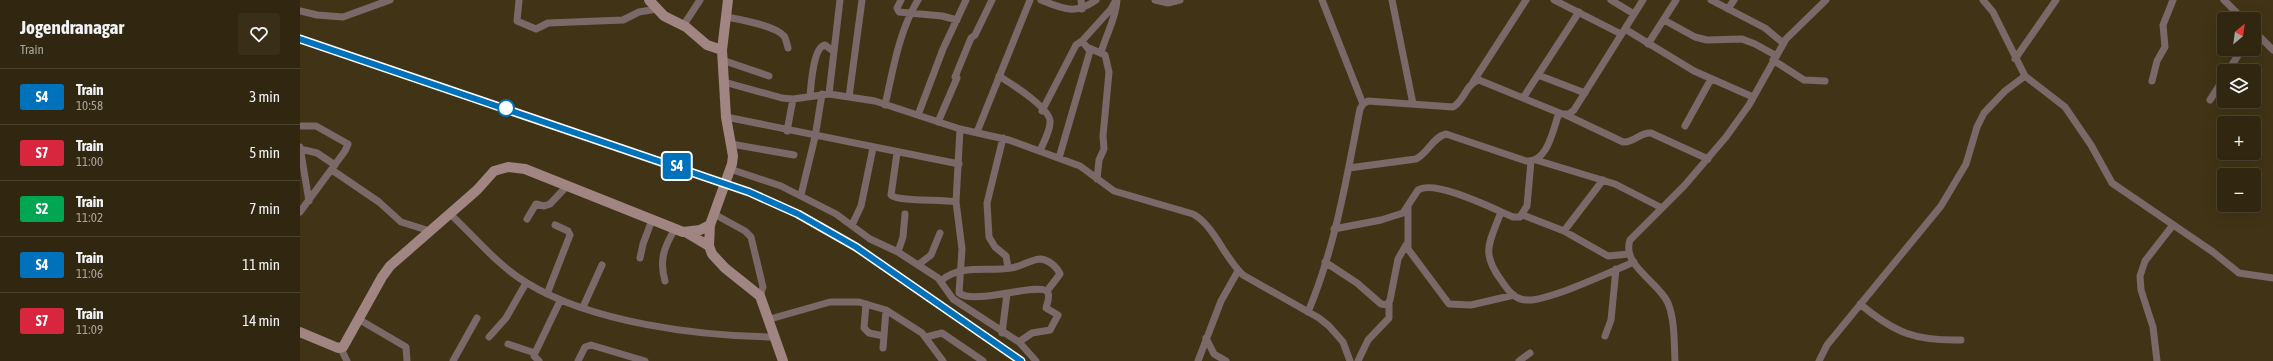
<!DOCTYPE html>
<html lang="en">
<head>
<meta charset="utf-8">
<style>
  body { margin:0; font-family:"Asap Condensed",sans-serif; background:#392f19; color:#f1f3f6; height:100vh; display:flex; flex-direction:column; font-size:15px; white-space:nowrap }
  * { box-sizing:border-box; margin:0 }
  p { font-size:13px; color:#a8a59f }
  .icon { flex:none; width:22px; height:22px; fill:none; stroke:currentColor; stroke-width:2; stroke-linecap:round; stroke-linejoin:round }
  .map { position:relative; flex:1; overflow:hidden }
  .panel { display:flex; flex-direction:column; background:#312710; width:300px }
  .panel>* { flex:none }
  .badge { padding:0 8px; border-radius:3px; font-size:14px; line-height:26px }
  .needle { width:26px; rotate:29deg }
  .tools { position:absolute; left:1917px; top:12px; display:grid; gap:8px }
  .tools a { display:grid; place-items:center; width:44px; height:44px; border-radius:4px; background:#312710; box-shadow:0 4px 16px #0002,0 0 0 1px #4c4430; font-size:20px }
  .map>.badge { position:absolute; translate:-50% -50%; box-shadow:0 0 0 2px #fff }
  .round { display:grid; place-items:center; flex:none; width:42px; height:42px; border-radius:4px; background:#392f19 }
  .head { display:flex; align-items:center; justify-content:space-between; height:68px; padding:0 20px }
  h1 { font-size:19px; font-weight:700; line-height:30px }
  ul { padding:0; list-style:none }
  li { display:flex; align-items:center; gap:12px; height:56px; padding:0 20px; border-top:1px solid #4c4430 }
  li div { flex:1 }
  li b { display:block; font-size:15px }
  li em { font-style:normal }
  li .badge { min-width:44px; font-weight:700; text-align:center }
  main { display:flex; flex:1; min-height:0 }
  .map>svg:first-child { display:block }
</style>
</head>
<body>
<main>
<section class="panel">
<div class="head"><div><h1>Jogendranagar</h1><p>Train</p></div><a class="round"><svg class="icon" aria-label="heart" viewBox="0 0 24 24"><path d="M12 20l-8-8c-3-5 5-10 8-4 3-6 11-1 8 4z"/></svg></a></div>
<ul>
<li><span class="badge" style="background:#0072bc;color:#fff">S4</span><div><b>Train</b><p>10:58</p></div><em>3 min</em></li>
<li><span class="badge" style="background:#d7263d;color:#fff">S7</span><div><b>Train</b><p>11:00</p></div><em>5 min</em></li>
<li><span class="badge" style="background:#00a651;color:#fff">S2</span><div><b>Train</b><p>11:02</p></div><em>7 min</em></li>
<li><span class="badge" style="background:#0072bc;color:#fff">S4</span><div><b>Train</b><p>11:06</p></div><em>11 min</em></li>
<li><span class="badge" style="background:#d7263d;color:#fff">S7</span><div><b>Train</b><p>11:09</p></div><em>14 min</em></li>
</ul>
</section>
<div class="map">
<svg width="1973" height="361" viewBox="0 0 1973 361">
  <rect width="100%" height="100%" fill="#413416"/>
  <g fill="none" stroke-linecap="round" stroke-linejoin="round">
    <path stroke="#7a6968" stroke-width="7" d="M219,0l-2,21 19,8 12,-6 75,-3 16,-8 18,-3
      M601,0l-4,8 2,4 43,4 15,4
      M741,0c22,9 35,15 55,0
      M781,0l1,9
      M855,0l13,3 12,-3
      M1022,0l41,104
      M1092,0l21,104
      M1254,0l67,34
      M1311,0l23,14
      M1411,0l54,28 18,15
      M1683,0l10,12 32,64 40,31 26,38 21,38 101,69 26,21 34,5
      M1924,0l19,19
      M1428,9l6,-9
      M0,11l17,4 26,2 47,-17
      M426,17c13,2 50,9 58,19 2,3 3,8 4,12
      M1364,20l31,17 12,3 35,-1 13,5 20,11
      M383,26l17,-26
      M1325,29l69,42 59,26
      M1954,31l19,19
      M782,41l29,-32 5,-9
      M1348,44l28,-44
      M789,48l16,7 4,17 -6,64 1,13 -5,11 -2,19
      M801,53c5,-19 15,-34 16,-53
      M1715,59l41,-59
      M422,60l47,16
      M1473,60l31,20 21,1
      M1928,71l14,-22
      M1238,75l47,18
      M699,76c11,7 50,31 51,45 1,9 -7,22 -10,30
      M1852,81l5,-20 8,-14 -2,-22 10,-25
      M424,82l58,16 11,1 36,-5 46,7 85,28 49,11 71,26 34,25 79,23c21,11 32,45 50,61l76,43 10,8 14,16 7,19
      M1173,82l53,-82
      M529,94l11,-94
      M510,96c1,-10 3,-49 15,-51l8,6
      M549,97l13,-97
      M1223,98l56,-86
      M1910,100l14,-22
      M585,105c8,-35 14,-74 33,-105
      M742,111l34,-66 6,-4 8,10 -31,107
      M618,115l25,-66 23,-49
      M1266,115l57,27c11,1 17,-10 28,-9l57,26
      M426,117l233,47
      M638,122l19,-44 -2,-1 16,-39 4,-3 17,-35
      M0,126h16l32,18 -3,7 -45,61
      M1385,126l26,-47
      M487,131l6,-32
      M677,132l53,-132
      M703,138l-16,65 2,34 6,10 11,9 2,12
      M431,144l63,11
      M0,147l9,54
      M0,149l17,4 18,12
      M597,153l-6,42c6,7 51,4 65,7
      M1236,160l79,24 47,24
      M1049,168l67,-9c12,-6 17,-22 30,-25l80,27c22,2 27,-32 33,-48
      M430,169l51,17 55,28 34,25 28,13 40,26 15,21 66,43 13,-9 18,-3 8,-15 -12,-7c1,-4 4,-11 2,-15 -5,-13 -73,13 -89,0l3,-44 -6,-47 4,-73
      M32,170l47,32 22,20 29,9
      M501,195l14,-58 7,-43
      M1108,207v42l41,55 22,1 43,-10
      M1201,212c-11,30 -21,40 0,68 6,9 13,20 26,20 22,1 83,-28 107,-38
      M150,214c25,23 48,52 77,69 66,40 171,53 247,54
      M414,214l31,17 6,6 12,50 -3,9
      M1223,215l41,16 44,25 21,-2
      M227,219l9,-15 8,2 6,-2 16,-17
      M552,225l9,-19 12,-58
      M1034,229l47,-9 22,-7 15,-23c17,-11 76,19 95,27h7l7,-11 4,-45
      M1264,231l39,-51
      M598,252l5,-15 2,-23
      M340,258l3,-14 9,-24
      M1025,262l32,21 24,21 6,1 3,-5 8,-41 8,-14
      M618,265l13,-10 9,-22
      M642,280c19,-16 46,-8 69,-12 10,-1 20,-9 30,-9 8,1 16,8 19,15l-13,17
      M365,281c-6,-21 -1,-34 10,-52
      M247,294l23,-59 -2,-4 -13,-6
      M566,304l-2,24 5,5 15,3
      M1560,304c35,29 55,37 101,36
      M283,307l19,-42
      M1008,312c27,-64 39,-135 52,-203l3,-5 5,-3 85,6c11,-6 13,-23 26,-27l83,34h7l5,-4 69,-110
      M470,319l60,-17h29l27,8 36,23 21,28
      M60,320l46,27 1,14
      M702,333l5,-39
      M1305,336l6,-16 5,-51
      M189,337l17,-19 20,-35
      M626,337l16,-4 41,28
      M906,338l8,16 12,7
      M719,342l17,19
      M208,344l27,9
      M583,348l3,-38
      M41,349l6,12
      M153,361l24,-43
      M239,361l-5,-5 1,-3 25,-52
      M278,361l7,-14 6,-2 54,16
      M898,361l23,-60 17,-30
      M1058,361l10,-21 21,-22v-15
      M1219,361l11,-8
      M1375,361c-1,-19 0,-40 -7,-58 -9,-21 -47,-38 -38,-63l54,-54 42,-49 23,-32 37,-66 40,-39
      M1519,361l8,-16 114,-139 25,-42 11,-37 7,-14 21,-22 20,-15
      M1857,361l-4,-34 -12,-37 -1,-14 5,-15 28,-36"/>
    <path stroke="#a08583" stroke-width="10" d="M349,0l15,16 22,11 21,18 15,5
      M428,0l-6,50 4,67 7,39 -1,8 -22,61 -1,21 3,8 13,14 35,28 23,65
      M387,233l22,13
      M0,332l38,16 5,-1 39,-70 8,-11 87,-76 17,-19 14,-4 17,2 158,63 17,-2 10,-5"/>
    <g stroke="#c0b6a2" stroke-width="3.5">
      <path id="rail" d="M0,39l449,153 49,22 58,33 165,114"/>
    </g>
    <use href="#rail" stroke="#372a0c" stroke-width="2" stroke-dasharray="6" stroke-linecap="butt"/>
  </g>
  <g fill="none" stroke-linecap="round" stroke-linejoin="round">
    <g stroke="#fff" stroke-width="9">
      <path id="line" d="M0,39l449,153 49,22 58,33 165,114"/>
    </g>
    <use href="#line" stroke="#0072bc" stroke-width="6"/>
  </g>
  <circle fill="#fff" stroke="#0072bc" stroke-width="2" cx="206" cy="108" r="8"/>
</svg>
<div class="tools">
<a><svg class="needle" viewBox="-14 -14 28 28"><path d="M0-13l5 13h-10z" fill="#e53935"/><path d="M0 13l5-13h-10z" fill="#a8a59f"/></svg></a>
<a><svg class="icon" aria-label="layers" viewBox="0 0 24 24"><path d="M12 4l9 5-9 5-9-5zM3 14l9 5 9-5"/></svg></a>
<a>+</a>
<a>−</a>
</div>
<b class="badge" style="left:377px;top:166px;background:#0072bc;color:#fff">S4</b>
</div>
</main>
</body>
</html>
